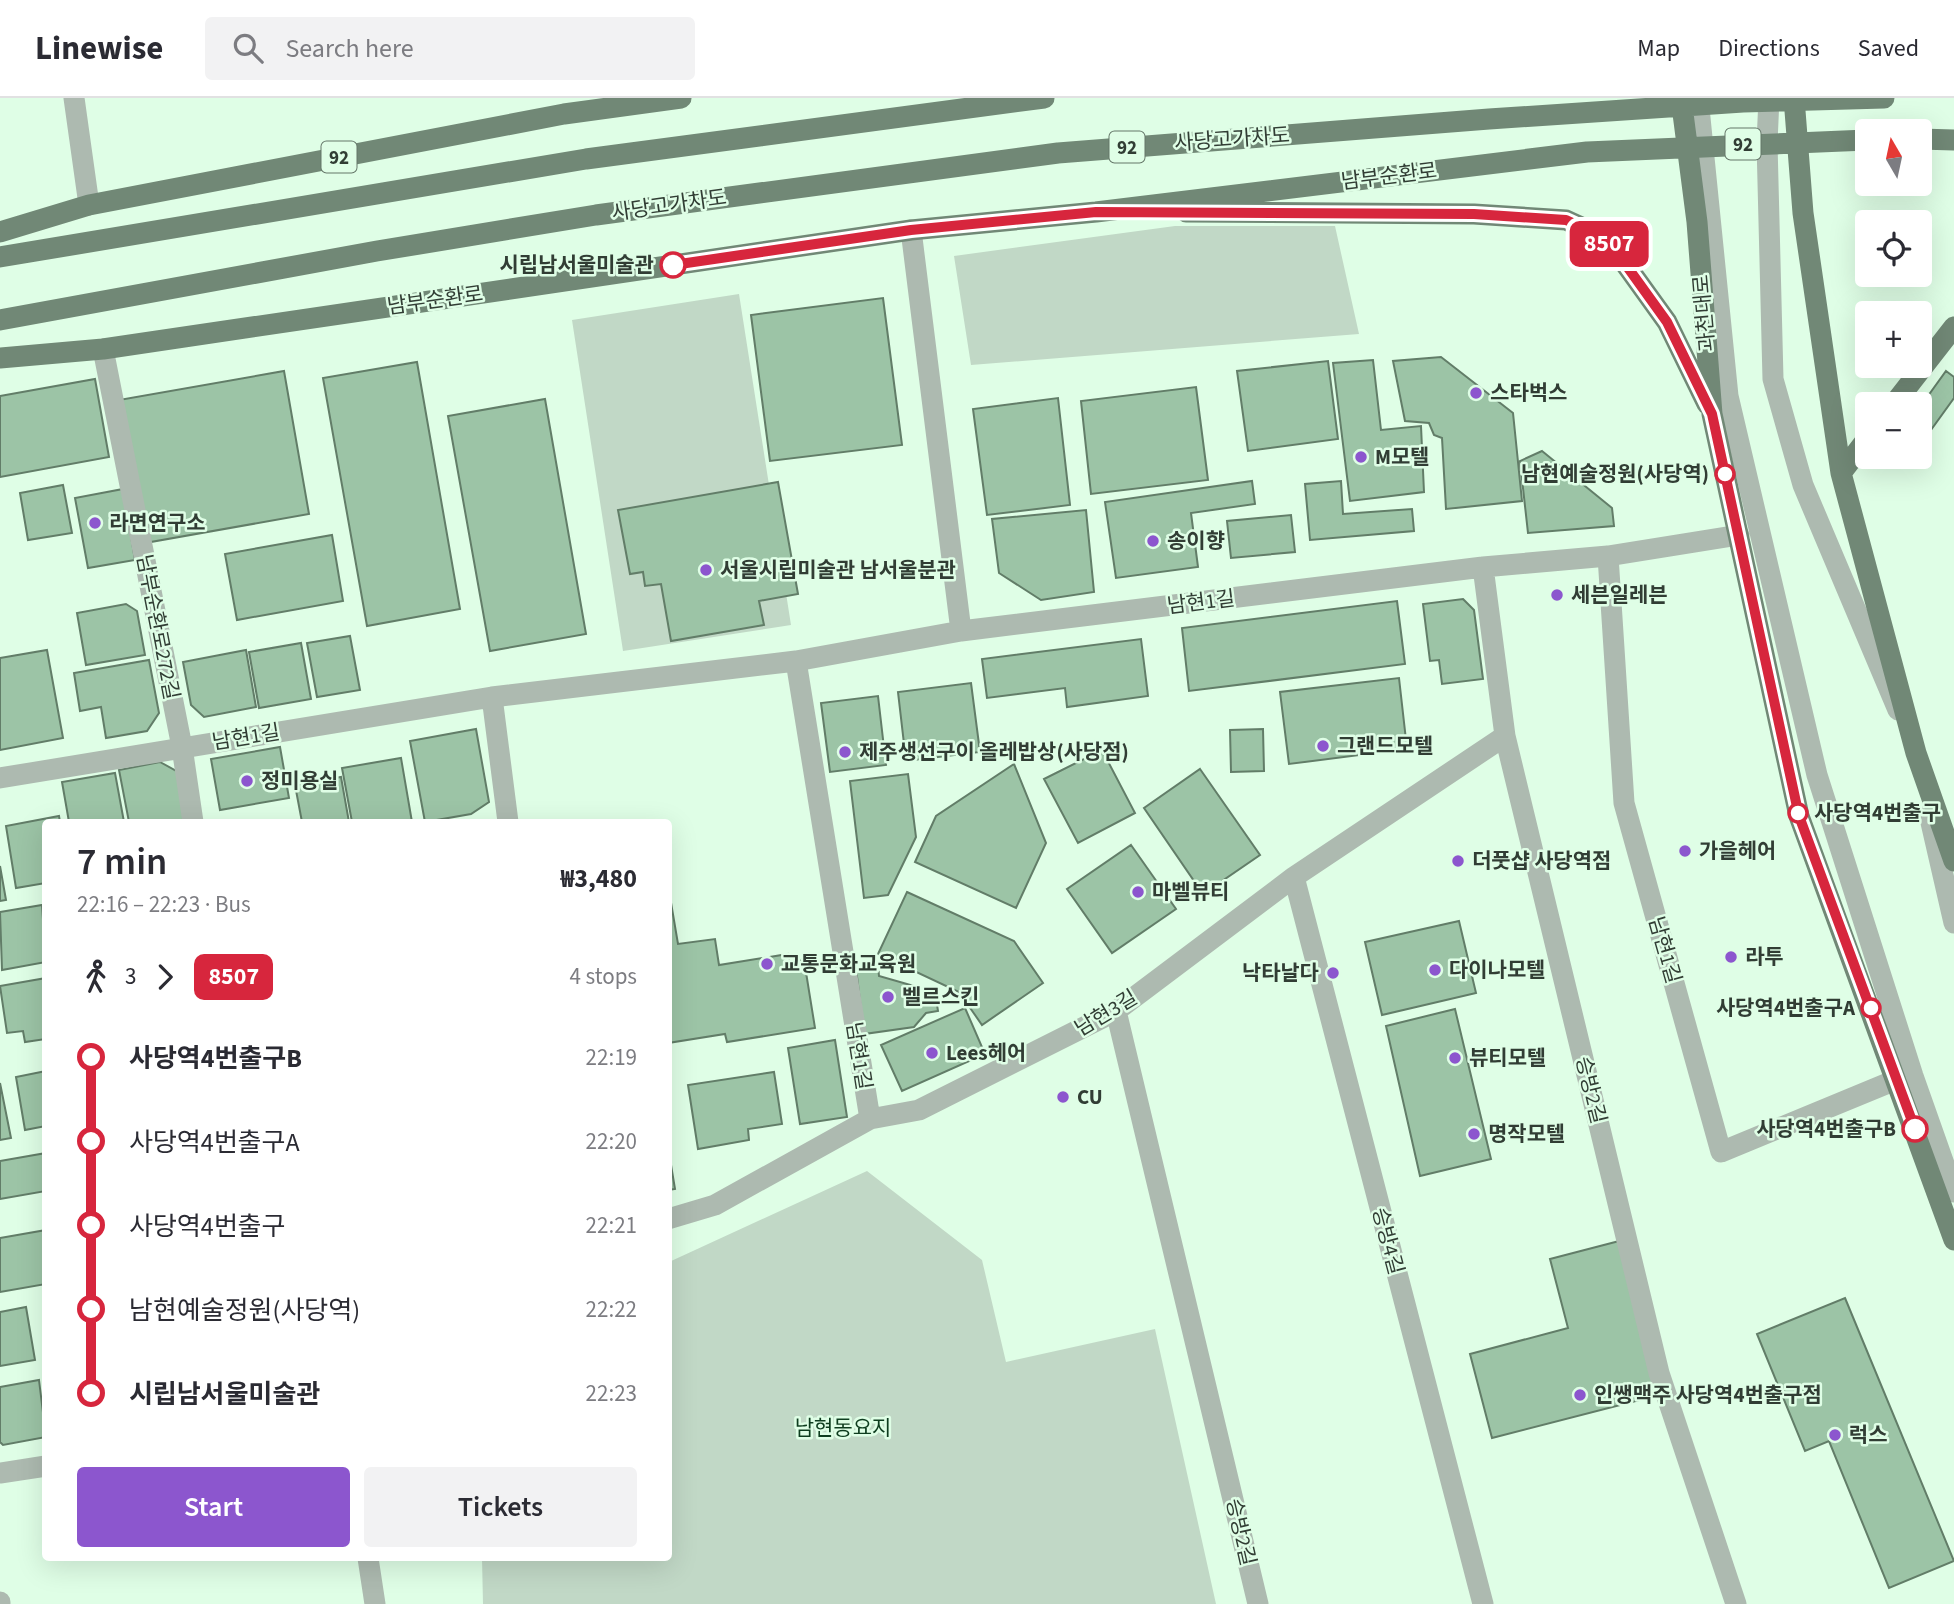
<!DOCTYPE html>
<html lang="en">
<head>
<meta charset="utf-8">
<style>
  body { margin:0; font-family:"Source Sans 3","Noto Sans KR",sans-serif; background:#f2f2f3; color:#2b2b33; height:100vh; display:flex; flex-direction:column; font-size:26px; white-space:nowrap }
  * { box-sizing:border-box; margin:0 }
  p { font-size:23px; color:#7c7c81 }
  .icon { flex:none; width:38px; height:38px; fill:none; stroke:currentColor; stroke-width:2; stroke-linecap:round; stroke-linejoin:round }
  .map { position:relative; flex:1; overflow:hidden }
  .drawer { position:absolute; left:42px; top:721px; width:630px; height:742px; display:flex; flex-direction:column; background:#fff; border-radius:7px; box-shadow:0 7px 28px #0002 }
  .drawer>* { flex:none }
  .badge { padding:0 14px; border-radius:10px; font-size:24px; line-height:46px }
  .needle { width:46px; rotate:351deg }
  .controls { position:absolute; left:1855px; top:21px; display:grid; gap:14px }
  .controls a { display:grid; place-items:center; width:77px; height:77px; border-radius:7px; background:#fff; box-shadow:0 7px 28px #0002; font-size:35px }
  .map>.badge { position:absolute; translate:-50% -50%; box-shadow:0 0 0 4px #fff }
  .legs { display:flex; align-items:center; gap:10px; height:77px; padding:0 35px; font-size:23px }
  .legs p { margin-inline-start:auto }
  .headline { display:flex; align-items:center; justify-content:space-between; height:119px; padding:0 35px }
  h1 { font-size:38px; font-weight:600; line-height:52px }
  .action { display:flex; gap:14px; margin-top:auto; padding:14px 35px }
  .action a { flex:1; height:80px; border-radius:7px; background:#8c56ce; color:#fff; font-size:28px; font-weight:600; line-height:80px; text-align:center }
  .action a+a { background:#f2f2f3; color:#2b2b33 }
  ul { padding:0 35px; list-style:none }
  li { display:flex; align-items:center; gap:24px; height:84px; font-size:26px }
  li i { display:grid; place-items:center; width:10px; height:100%; margin:0 9px; background:currentColor }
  li i::after { content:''; width:18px; height:18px; margin:-9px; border:5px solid; border-radius:50%; background:#fff }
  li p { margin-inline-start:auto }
  li:first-child i { background:linear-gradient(#0000 50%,currentColor 0) }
  li:last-child i { background:linear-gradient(currentColor 50%,#0000 0) }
  header { display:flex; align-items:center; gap:42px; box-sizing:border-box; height:98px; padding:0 35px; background:#fff; border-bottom:2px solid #e1e1e2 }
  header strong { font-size:33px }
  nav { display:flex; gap:38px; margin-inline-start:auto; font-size:24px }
  .search { width:490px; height:63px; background:#f2f2f3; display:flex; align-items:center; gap:18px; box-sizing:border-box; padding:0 24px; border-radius:7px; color:#7c7c81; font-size:26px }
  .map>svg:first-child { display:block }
</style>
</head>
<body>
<header>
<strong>Linewise</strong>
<div class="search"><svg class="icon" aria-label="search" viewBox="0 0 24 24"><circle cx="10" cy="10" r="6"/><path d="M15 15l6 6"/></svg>Search here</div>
<nav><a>Map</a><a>Directions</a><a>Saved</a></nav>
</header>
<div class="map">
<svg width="1954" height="1506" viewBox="0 0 1954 1506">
  <rect width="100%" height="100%" fill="#dffee6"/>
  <path fill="#c1d8c6" d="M1175,128h160l24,108 -388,31 -17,-109z
    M739,196l52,331 -168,26 -51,-331z
    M867,1073l115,89 24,102 149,-33 61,275h-733l-1,-46h186l1,-296z"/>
  <path fill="#9cc4a6" stroke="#627d68" stroke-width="2" d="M883,200l19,147 -132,16 -19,-146z
    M1441,259l72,56 9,88 -76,8 -4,-71 -8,-3 -5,-12 -24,-2 -12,-60z
    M1373,262l8,70 40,-4 3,66 -74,9 -17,-138z
    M1328,263l10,78 -90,12 -11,-80z
    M417,264l43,247 -93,17 -44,-248z
    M284,273l25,143 -164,29 -26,-143z
    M1946,273l8,6v21l-31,43 -3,-3v-31z
    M95,281l14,78 -109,20v-81z
    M1196,289l12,93 -117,14 -10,-93z
    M1058,300l12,107 -83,10 -14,-106z
    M545,301l41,235 -96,17 -42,-235z
    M1542,353l70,57 2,18 -86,7 -8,-72z
    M1252,383l3,23 -64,9 7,54 -82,11 -11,-76z
    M1341,383l2,33 69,-5 2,22 -104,9 -5,-56z
    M778,384l20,112 -39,7 5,24 -93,16 -10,-57 -16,2 -2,-14 -13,2 -12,-64z
    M63,387l9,48 -44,7 -8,-47z
    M123,391l12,71 -47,8 -13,-70z
    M1086,412l8,82 -53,8 -42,-27 -7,-54z
    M1291,417l4,37 -64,6 -4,-37z
    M332,437l11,66 -106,19 -12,-66z
    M1463,501l11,11 9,69 -41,5 -3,-24 -9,1 -7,-57z
    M1397,503l8,63 -216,27 -7,-63z
    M126,506l11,7 8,44 -59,10 -9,-52z
    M350,538l10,54 -43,7 -10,-54z
    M1141,541l7,57 -81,11 -2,-19 -78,10 -5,-39z
    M301,545l10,56 -52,9 -10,-56z
    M47,552l16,88 -63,12v-92z
    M246,552l10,57 -52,10 -13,-12 -8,-43z
    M149,562l10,53 -12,18 -41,7 -5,-31 -21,4 -6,-38z
    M1399,580l8,71 -118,15 -9,-72z
    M971,585l9,69 -74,9 -8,-69z
    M878,598l8,69 -56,7 -9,-69z
    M476,631l13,73 -18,12 -46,8 -15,-81z
    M1263,631l1,42 -33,1 -1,-42z
    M280,649l9,51 -69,12 -9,-51z
    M1102,652l33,63 -57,30 -34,-64z
    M401,660l11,64h-60l-10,-54z
    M160,664l18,10 9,50h-58l-10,-52z
    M1014,666l32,79 -30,65 -101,-46 21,-46z
    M1200,671l60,86 -57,39 -59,-86z
    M115,675l9,49h-55l-7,-40z
    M908,676l8,63 -28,58 -24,3 -14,-117z
    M341,679l8,45h-47l-7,-37z
    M59,718l1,6h-14v61l-30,5 -10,-62z
    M1131,747l45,64 -64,44 -45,-64z
    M0,768l6,34 -6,1z
    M668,787l10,59 37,-5 4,26 69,-11 2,8 14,-2 11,68 -88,14 -2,-8 -57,9z
    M907,794l107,49 29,42 -61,42 -23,-33 -81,-38z
    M42,807l4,57 -44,8 -2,-58z
    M1459,823l17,72 -94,22 -17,-73z
    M878,867l1,11 56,16 3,19 -12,2 -12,14 -50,7 -8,-66z
    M46,880v61l-21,3 -2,-11 -16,2 -7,-47z
    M965,910l20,46 -83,37 -21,-46z
    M1455,911l36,150 -71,17 -34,-150z
    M835,942l12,77 -47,7 -12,-76z
    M46,973v55l-21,4 -9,-53z
    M774,974l8,52 -34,5 1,11 -51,9 -10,-64z
    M0,985l11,55 -11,2z
    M668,1049l7,42 -7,1z
    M46,1055v38l-46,8v-38z
    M46,1132v54l-46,8v-54z
    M1623,1142l40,154 -171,44 -22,-84 98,-26 -18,-69z
    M1845,1200l109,263 -65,27 -60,-147 -24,10 -48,-117z
    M26,1209l9,53 -35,6v-54z
    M39,1282l7,57 -43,8 -3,-3v-55z"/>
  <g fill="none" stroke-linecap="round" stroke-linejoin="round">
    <path stroke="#adbab0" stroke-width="21" d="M74,0l15,107
      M1698,0l30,298 89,379 96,301 41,116
      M1769,0l-2,45 6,236 30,106 95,225
      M911,132l50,401
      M103,251l79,398 11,75
      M1608,458l16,247 97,349 177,-73
      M1483,469l22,169 154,637 77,231
      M796,563l74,458
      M492,599l16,125
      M0,680l492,-81 304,-36 165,-30 522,-64 125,-11 131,-21
      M1929,716l25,109
      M1294,779l189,727
      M1116,913l142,593
      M668,1121l47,-14 155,-86 49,-9 197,-99 178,-134 211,-141
      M0,1375l46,-7
      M368,1460l7,46
      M0,1504v2"/>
    <path stroke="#718876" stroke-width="21" d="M1681,0l16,124 15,192 87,402 155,424
      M1794,0l9,115 38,260 75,280 38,108
      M1920,41l34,1
      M1186,114l288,2 92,6 24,11 23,16 54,75 40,82
      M0,134l89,-27 475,-91 117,-16
      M0,159l586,-98 458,-61
      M0,222l377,-69 219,-36 462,-62 431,-34 254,-17 141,-4
      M0,260l103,-9 808,-119 185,-18 491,-60 280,-12
      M1894,306l60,-77
      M1841,375l26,-34"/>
  </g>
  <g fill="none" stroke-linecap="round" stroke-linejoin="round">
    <g stroke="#fff" stroke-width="16">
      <path id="line-1" d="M673,167l238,-35 185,-18 378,2 92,6 24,11 23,16 54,75 45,92 87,402 116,313"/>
    </g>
    <use href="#line-1" stroke="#d7263d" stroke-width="10"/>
  </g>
  <g fill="#fff" stroke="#d7263d" stroke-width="3.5">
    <circle cx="673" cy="167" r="12"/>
    <circle cx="1725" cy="376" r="9"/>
    <circle cx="1798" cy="715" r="9"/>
    <circle cx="1871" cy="910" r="9"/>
    <circle cx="1915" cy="1031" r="12"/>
  </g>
  <g fill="#8c56ce" stroke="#dffee6" stroke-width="2.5">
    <circle cx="1476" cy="295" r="7"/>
    <circle cx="1361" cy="359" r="7"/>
    <circle cx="95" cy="425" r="7"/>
    <circle cx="1153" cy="443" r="7"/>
    <circle cx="706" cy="472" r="7"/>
    <circle cx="1557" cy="497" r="7"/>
    <circle cx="1323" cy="648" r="7"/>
    <circle cx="845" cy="654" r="7"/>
    <circle cx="247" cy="683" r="7"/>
    <circle cx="1685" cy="753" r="7"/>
    <circle cx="1458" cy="763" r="7"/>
    <circle cx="1138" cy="794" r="7"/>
    <circle cx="1731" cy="859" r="7"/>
    <circle cx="767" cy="866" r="7"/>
    <circle cx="1435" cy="872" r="7"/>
    <circle cx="1333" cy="875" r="7"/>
    <circle cx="888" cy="899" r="7"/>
    <circle cx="932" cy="955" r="7"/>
    <circle cx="1455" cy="960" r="7"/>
    <circle cx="1063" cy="999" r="7"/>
    <circle cx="1474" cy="1036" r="7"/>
    <circle cx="1580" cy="1297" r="7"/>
    <circle cx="1835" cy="1337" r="7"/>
  </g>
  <g text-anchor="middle" stroke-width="5" stroke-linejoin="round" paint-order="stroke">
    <g fill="#dffee6" stroke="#657769" stroke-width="2">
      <rect x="1725.5" y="30.5" width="35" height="31" rx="5"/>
      <rect x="1109.5" y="33.5" width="35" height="31" rx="5"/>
      <rect x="321.5" y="43.5" width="35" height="31" rx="5"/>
    </g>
    <g font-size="19" font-weight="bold" fill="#313d34">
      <text x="1743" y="53">92</text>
      <text x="1127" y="56">92</text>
      <text x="339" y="66">92</text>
    </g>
    <g font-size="21" fill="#313d34" stroke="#dffee6">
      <text transform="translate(1232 41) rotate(-4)" y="7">사당고가차도</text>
      <text transform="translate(1389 78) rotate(-7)" y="7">남부순환로</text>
      <text transform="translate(669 107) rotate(-8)" y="7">사당고가차도</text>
      <text transform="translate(435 202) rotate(-8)" y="7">남부순환로</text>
      <text transform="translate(1704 215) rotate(-95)" y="7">과천대로</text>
      <text transform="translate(1201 504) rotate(-7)" y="7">남현1길</text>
      <text transform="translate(158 529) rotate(79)" y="7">남부순환로272길</text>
      <text transform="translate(246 639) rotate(-9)" y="7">남현1길</text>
      <text transform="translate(1665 852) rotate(74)" y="7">남현1길</text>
      <text transform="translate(1106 915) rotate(-31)" y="7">남현3길</text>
      <text transform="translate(859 958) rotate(81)" y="7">남현1길</text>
      <text transform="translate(1591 992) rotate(76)" y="7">승방2길</text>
      <text transform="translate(1388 1143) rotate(75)" y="7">승방4길</text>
      <text transform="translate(1241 1434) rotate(77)" y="7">승방2길</text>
    </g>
    <g font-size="21" font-weight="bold" fill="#313d34" stroke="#dffee6" text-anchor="end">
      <text x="654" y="174">시립남서울미술관</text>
      <text x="1709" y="383">남현예술정원(사당역)</text>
      <text x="1814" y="722" text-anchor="start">사당역4번출구</text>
      <text x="1855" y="917">사당역4번출구A</text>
      <text x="1896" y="1038">사당역4번출구B</text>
    </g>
    <g font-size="21" font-weight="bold" fill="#313d34" stroke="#dffee6" text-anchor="start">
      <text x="1490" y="302">스타벅스</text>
      <text x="1375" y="366">M모텔</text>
      <text x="109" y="432">라면연구소</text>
      <text x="1167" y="450">송이향</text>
      <text x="720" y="479">서울시립미술관 남서울분관</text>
      <text x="1571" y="504">세븐일레븐</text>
      <text x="1337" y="655">그랜드모텔</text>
      <text x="859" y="661">제주생선구이 올레밥상(사당점)</text>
      <text x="261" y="690">정미용실</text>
      <text x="1699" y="760">가을헤어</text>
      <text x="1472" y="770">더풋샵 사당역점</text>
      <text x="1152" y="801">마벨뷰티</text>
      <text x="1745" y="866">라투</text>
      <text x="781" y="873">교통문화교육원</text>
      <text x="1449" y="879">다이나모텔</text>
      <text x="1319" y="882" text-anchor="end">낙타날다</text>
      <text x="902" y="906">벨르스킨</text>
      <text x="946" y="962">Lees헤어</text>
      <text x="1469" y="967">뷰티모텔</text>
      <text x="1077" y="1006">CU</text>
      <text x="1488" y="1043">명작모텔</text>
      <text x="1594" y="1304">인쌩맥주 사당역4번출구점</text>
      <text x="1849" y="1344">럭스</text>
    </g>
    <g font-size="21" fill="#0e3d1f" stroke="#dffee6">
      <text x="843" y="1337">남현동요지</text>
    </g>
  </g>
</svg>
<div class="controls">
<a><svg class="needle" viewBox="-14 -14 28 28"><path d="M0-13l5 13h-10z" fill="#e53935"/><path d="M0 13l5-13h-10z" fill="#7c7c81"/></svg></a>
<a><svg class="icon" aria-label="locate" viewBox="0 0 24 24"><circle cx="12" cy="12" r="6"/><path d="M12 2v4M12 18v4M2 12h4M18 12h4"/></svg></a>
<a>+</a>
<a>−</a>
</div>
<b class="badge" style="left:1609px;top:146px;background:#d7263d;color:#fff">8507</b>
<section class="drawer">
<div class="headline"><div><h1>7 min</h1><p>22:16 – 22:23 · Bus</p></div><b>₩3,480</b></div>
<div class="legs"><svg class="icon" aria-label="walk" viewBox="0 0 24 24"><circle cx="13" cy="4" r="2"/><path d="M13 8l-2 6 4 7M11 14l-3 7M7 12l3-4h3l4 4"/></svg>3<svg class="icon" aria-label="forward" viewBox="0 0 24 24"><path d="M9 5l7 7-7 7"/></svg><b class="badge" style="background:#d7263d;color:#fff">8507</b><p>4 stops</p></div>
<ul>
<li><i style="color:#d7263d"></i><b>사당역4번출구B</b><p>22:19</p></li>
<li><i style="color:#d7263d"></i><span>사당역4번출구A</span><p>22:20</p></li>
<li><i style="color:#d7263d"></i><span>사당역4번출구</span><p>22:21</p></li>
<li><i style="color:#d7263d"></i><span>남현예술정원(사당역)</span><p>22:22</p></li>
<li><i style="color:#d7263d"></i><b>시립남서울미술관</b><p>22:23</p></li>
</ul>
<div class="action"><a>Start</a><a>Tickets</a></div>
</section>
</div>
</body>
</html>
